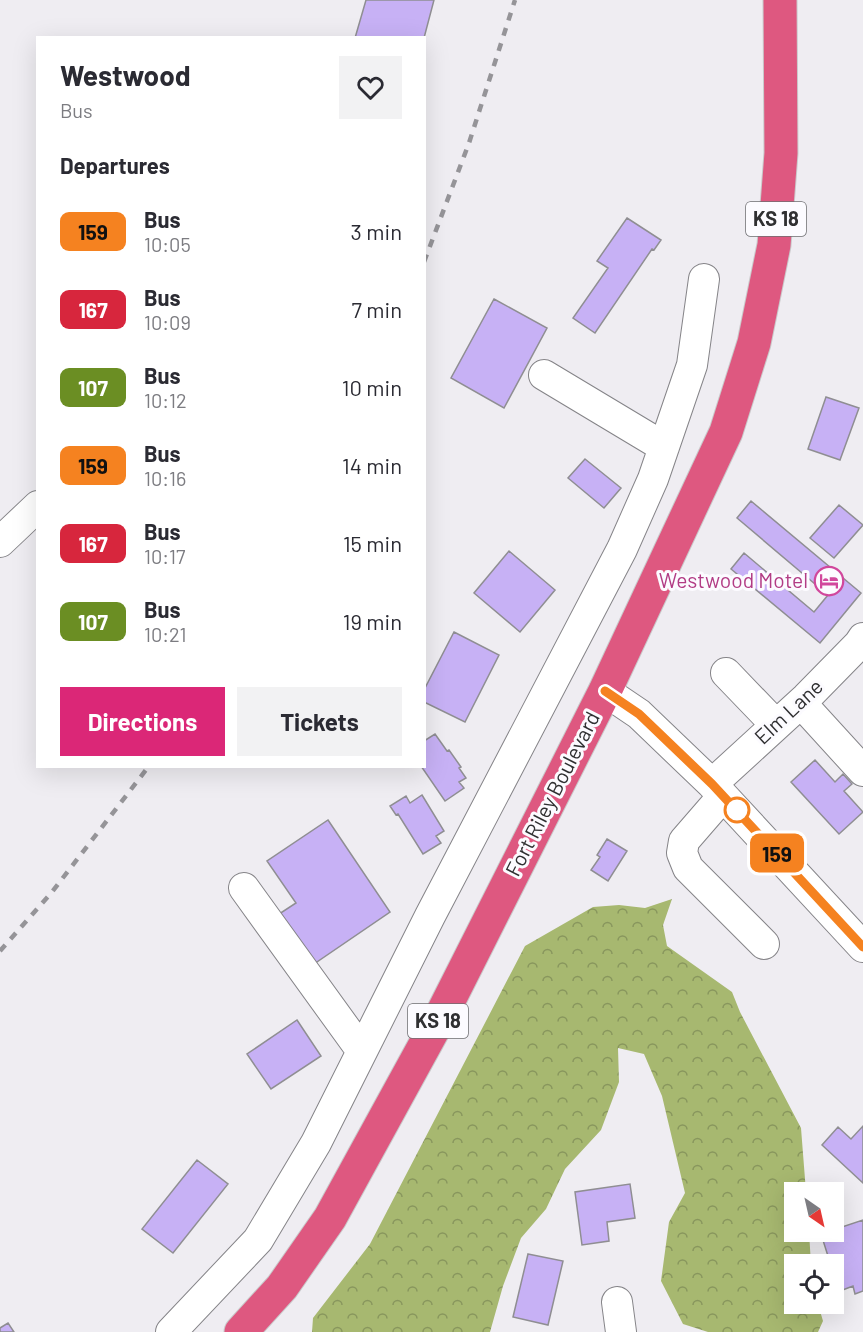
<!DOCTYPE html>
<html lang="en">
<head>
<meta charset="utf-8">
<style>
  body { margin:0; font-family:Barlow,sans-serif; background:#f2f2f3; color:#2b2b33; height:100vh; display:flex; flex-direction:column; font-size:22px; white-space:nowrap }
  * { box-sizing:border-box; margin:0 }
  p { font-size:20px; color:#7c7c81 }
  .icon { flex:none; width:33px; height:33px; fill:none; stroke:currentColor; stroke-width:2; stroke-linecap:round; stroke-linejoin:round }
  .map { position:relative; flex:1; overflow:hidden }
  .sheet { position:absolute; left:36px; top:36px; width:390px; height:732px; display:flex; flex-direction:column; background:#fff; border-radius:0px; box-shadow:0 6px 24px #0002 }
  .sheet>* { flex:none }
  .badge { padding:0 12px; border-radius:9px; font-size:21px; line-height:39px }
  .needle { width:39px; rotate:146deg }
  .buttons { position:absolute; left:784px; top:1182px; display:grid; gap:12px }
  .buttons a { display:grid; place-items:center; width:60px; height:60px; border-radius:0px; background:#fff; box-shadow:0 6px 24px #0002; font-size:30px }
  .map>.badge { position:absolute; translate:-50% -50%; box-shadow:0 0 0 3px #fff }
  h2 { padding:0 24px; font-size:22px; line-height:54px }
  .round { display:grid; place-items:center; flex:none; width:63px; height:63px; border-radius:0px; background:#f2f2f3 }
  .overview { display:flex; align-items:center; justify-content:space-between; height:102px; padding:0 24px }
  h1 { font-size:28px; font-weight:700; line-height:45px }
  .action { display:flex; gap:12px; margin-top:auto; padding:12px 24px }
  .action a { flex:1; height:69px; border-radius:0px; background:#db2777; color:#fff; font-size:24px; font-weight:700; line-height:69px; text-align:center }
  .action a+a { background:#f2f2f3; color:#2b2b33 }
  ul { padding:0; list-style:none }
  li { display:flex; align-items:center; gap:18px; height:78px; padding:0 24px }
  li div { flex:1 }
  li b { display:block; font-size:22px }
  li em { font-style:normal }
  li .badge { min-width:66px; font-weight:700; text-align:center }
  .map>svg:first-child { display:block }
</style>
</head>
<body>
<div class="map">
<svg width="863" height="1332" viewBox="0 0 863 1332">
  <defs>
    <pattern id="forest-crowns" width="20" height="18" patternUnits="userSpaceOnUse" patternTransform="scale(1.5)"><rect width="20" height="18" fill="#a7b870"/><path d="M2 6a3 3 0 1 1 6 0M12 15a3 3 0 1 1 6 0" fill="none" stroke="#88965d"/></pattern>
  </defs>
  <rect width="100%" height="100%" fill="#efedf2"/>
  <path fill="url(#forest-crowns)" d="M672,899l-9,26 4,21 65,46 8,20 61,116 5,64h-11v40h14l2,32h-16v40h23l5,17 -5,11h-110l-25,-8 -22,-43 8,-59 16,-29 -23,-97 -18,-42 -26,-6 1,34 -18,48 -36,39 -19,40 -25,29 -18,48 -13,46h-178l1,-14 57,-74 155,-298 68,-39 26,-2 26,3z"/>
  <path fill="#c7b1f5" stroke="#8f8e92" stroke-width="1.5" d="M366,0h68l-10,38h-69z
    M627,218l34,22 -7,10 -2,-1 -57,84 -22,-15 35,-50 -11,-7z
    M494,299l53,29 -43,80 -53,-30z
    M826,397l33,11 -19,52 -32,-11z
    M585,459l36,29 -17,20 -36,-30z
    M751,501l110,92 -41,50 -89,-74 13,-16 70,59 14,-17 -91,-77z
    M839,505l24,20 -29,33 -24,-20z
    M509,551l46,39 -35,42 -46,-39z
    M454,632l45,23 -34,67 -41,-20v-12z
    M435,734l12,17 2,-1 12,17 -2,1 7,10 -7,4 5,6 -19,13 -24,-35h3v-25z
    M815,760l20,22 8,-8 9,10 -8,7 19,21 -24,22 -48,-52z
    M422,795l22,36 -8,5 5,7 -18,11 -25,-40 -2,1 -6,-9 16,-10 4,7z
    M328,820l62,92 -79,54 -35,-50 20,-13 -29,-42z
    M607,839l20,12 -19,30 -17,-11 9,-13 -3,-2z
    M297,1020l24,36 -50,33 -24,-35z
    M863,1126v57l-41,-38 16,-18 13,12z
    M197,1160l31,24 -55,69 -31,-24z
    M630,1184l5,34 -28,4 2,19 -27,4 -7,-53z
    M863,1220v71l-8,3 -2,-8 -13,5 -6,-16v-11h-9l-3,-6 6,-2 -7,-22z
    M528,1254l35,7 -15,64 -35,-8z
    M8,1323l6,9h-14v-4z"/>
  <g fill="none" stroke-linecap="round" stroke-linejoin="round">
    <g stroke="#858488" stroke-width="32">
      <path id="minor" d="M544,375l120,72
        M0,542l38,-36
        M726,673l50,52
        M605,691l34,23 73,70 151,163
        M801,703l62,68
        M712,784l94,-86 53,-54 4,-6
        M723,796l-39,45 -2,12 6,15 76,76
        M244,888l117,162
        M617,1302l4,30
        M171,1332l87,-92 58,-97 114,-227 192,-367 31,-70 39,-114 12,-86"/>
    </g>
    <g stroke="#c9c9ca" stroke-width="35">
      <path id="highway" d="M241,1332l41,-45 48,-69 114,-208 161,-319 121,-259 28,-89 20,-98 7,-92 -1,-153"/>
    </g>
    <use href="#minor" stroke="#fff" stroke-width="30"/>
    <use href="#highway" stroke="#de5880" stroke-width="33"/>
    <path stroke="#959498" stroke-width="4.5" stroke-dasharray="8 8" stroke-linecap="butt" d="M424,262l45,-119 46,-143
      M0,951l52,-59 97,-126"/>
  </g>
  <g fill="none" stroke-linecap="round" stroke-linejoin="round">
    <g stroke="#fff" stroke-width="14">
      <path id="line" d="M605,691l34,23 73,70 151,163"/>
    </g>
    <use href="#line" stroke="#f58220" stroke-width="9"/>
  </g>
  <defs>
    <g id="hotel-ring" transform="scale(1.5)"><circle r="9.5" fill="#fcfbff" stroke="#d1479c" stroke-width="1.5"/><path d="M-6-4.5h1.5V1H6V5H4.5V3h-9V5H-6ZM-4 0a1.8 1.8 0 1 1 3.6 0ZM.5 0V-2.5h3Q6-2.5 6 0Z" fill="#d1479c"/></g>
  </defs>
  <g fill-rule="evenodd">
    <use href="#hotel-ring" x="829" y="581"/>
  </g>
  <circle fill="#fff" stroke="#f58220" stroke-width="3" cx="737" cy="810" r="12"/>
  <g text-anchor="middle" stroke-width="6" stroke-linejoin="round" paint-order="stroke">
    <g fill="#fcfbff" stroke="#6d6d70" stroke-width="1.5">
      <rect x="746" y="202" width="60" height="34" rx="4.5"/>
      <rect x="408" y="1004" width="60" height="34" rx="4.5"/>
    </g>
    <g font-size="20" font-weight="bold" fill="#303032">
      <text x="776" y="226">KS 18</text>
      <text x="438" y="1028">KS 18</text>
    </g>
    <g font-size="21" fill="#b23c85" stroke="#fcfbff" text-anchor="end">
      <text x="808" y="588">Westwood Motel</text>
    </g>
    <g font-size="21" fill="#303032" stroke="#fcfbff">
      <text transform="translate(789 712) rotate(-43)" y="7">Elm Lane</text>
      <text transform="translate(553 794) rotate(-63)" y="7">Fort Riley Boulevard</text>
    </g>
  </g>
</svg>
<div class="buttons">
<a><svg class="needle" viewBox="-14 -14 28 28"><path d="M0-13l5 13h-10z" fill="#e53935"/><path d="M0 13l5-13h-10z" fill="#7c7c81"/></svg></a>
<a><svg class="icon" aria-label="locate" viewBox="0 0 24 24"><circle cx="12" cy="12" r="6"/><path d="M12 2v4M12 18v4M2 12h4M18 12h4"/></svg></a>
</div>
<b class="badge" style="left:777px;top:853px;background:#f58220;color:#111">159</b>
<section class="sheet">
<div class="overview"><div><h1>Westwood</h1><p>Bus</p></div><a class="round"><svg class="icon" aria-label="heart" viewBox="0 0 24 24"><path d="M12 20l-8-8c-3-5 5-10 8-4 3-6 11-1 8 4z"/></svg></a></div>
<h2>Departures</h2>
<ul>
<li><span class="badge" style="background:#f58220;color:#111">159</span><div><b>Bus</b><p>10:05</p></div><em>3 min</em></li>
<li><span class="badge" style="background:#d7263d;color:#fff">167</span><div><b>Bus</b><p>10:09</p></div><em>7 min</em></li>
<li><span class="badge" style="background:#6b8e23;color:#fff">107</span><div><b>Bus</b><p>10:12</p></div><em>10 min</em></li>
<li><span class="badge" style="background:#f58220;color:#111">159</span><div><b>Bus</b><p>10:16</p></div><em>14 min</em></li>
<li><span class="badge" style="background:#d7263d;color:#fff">167</span><div><b>Bus</b><p>10:17</p></div><em>15 min</em></li>
<li><span class="badge" style="background:#6b8e23;color:#fff">107</span><div><b>Bus</b><p>10:21</p></div><em>19 min</em></li>
</ul>
<div class="action"><a>Directions</a><a>Tickets</a></div>
</section>
</div>
</body>
</html>
